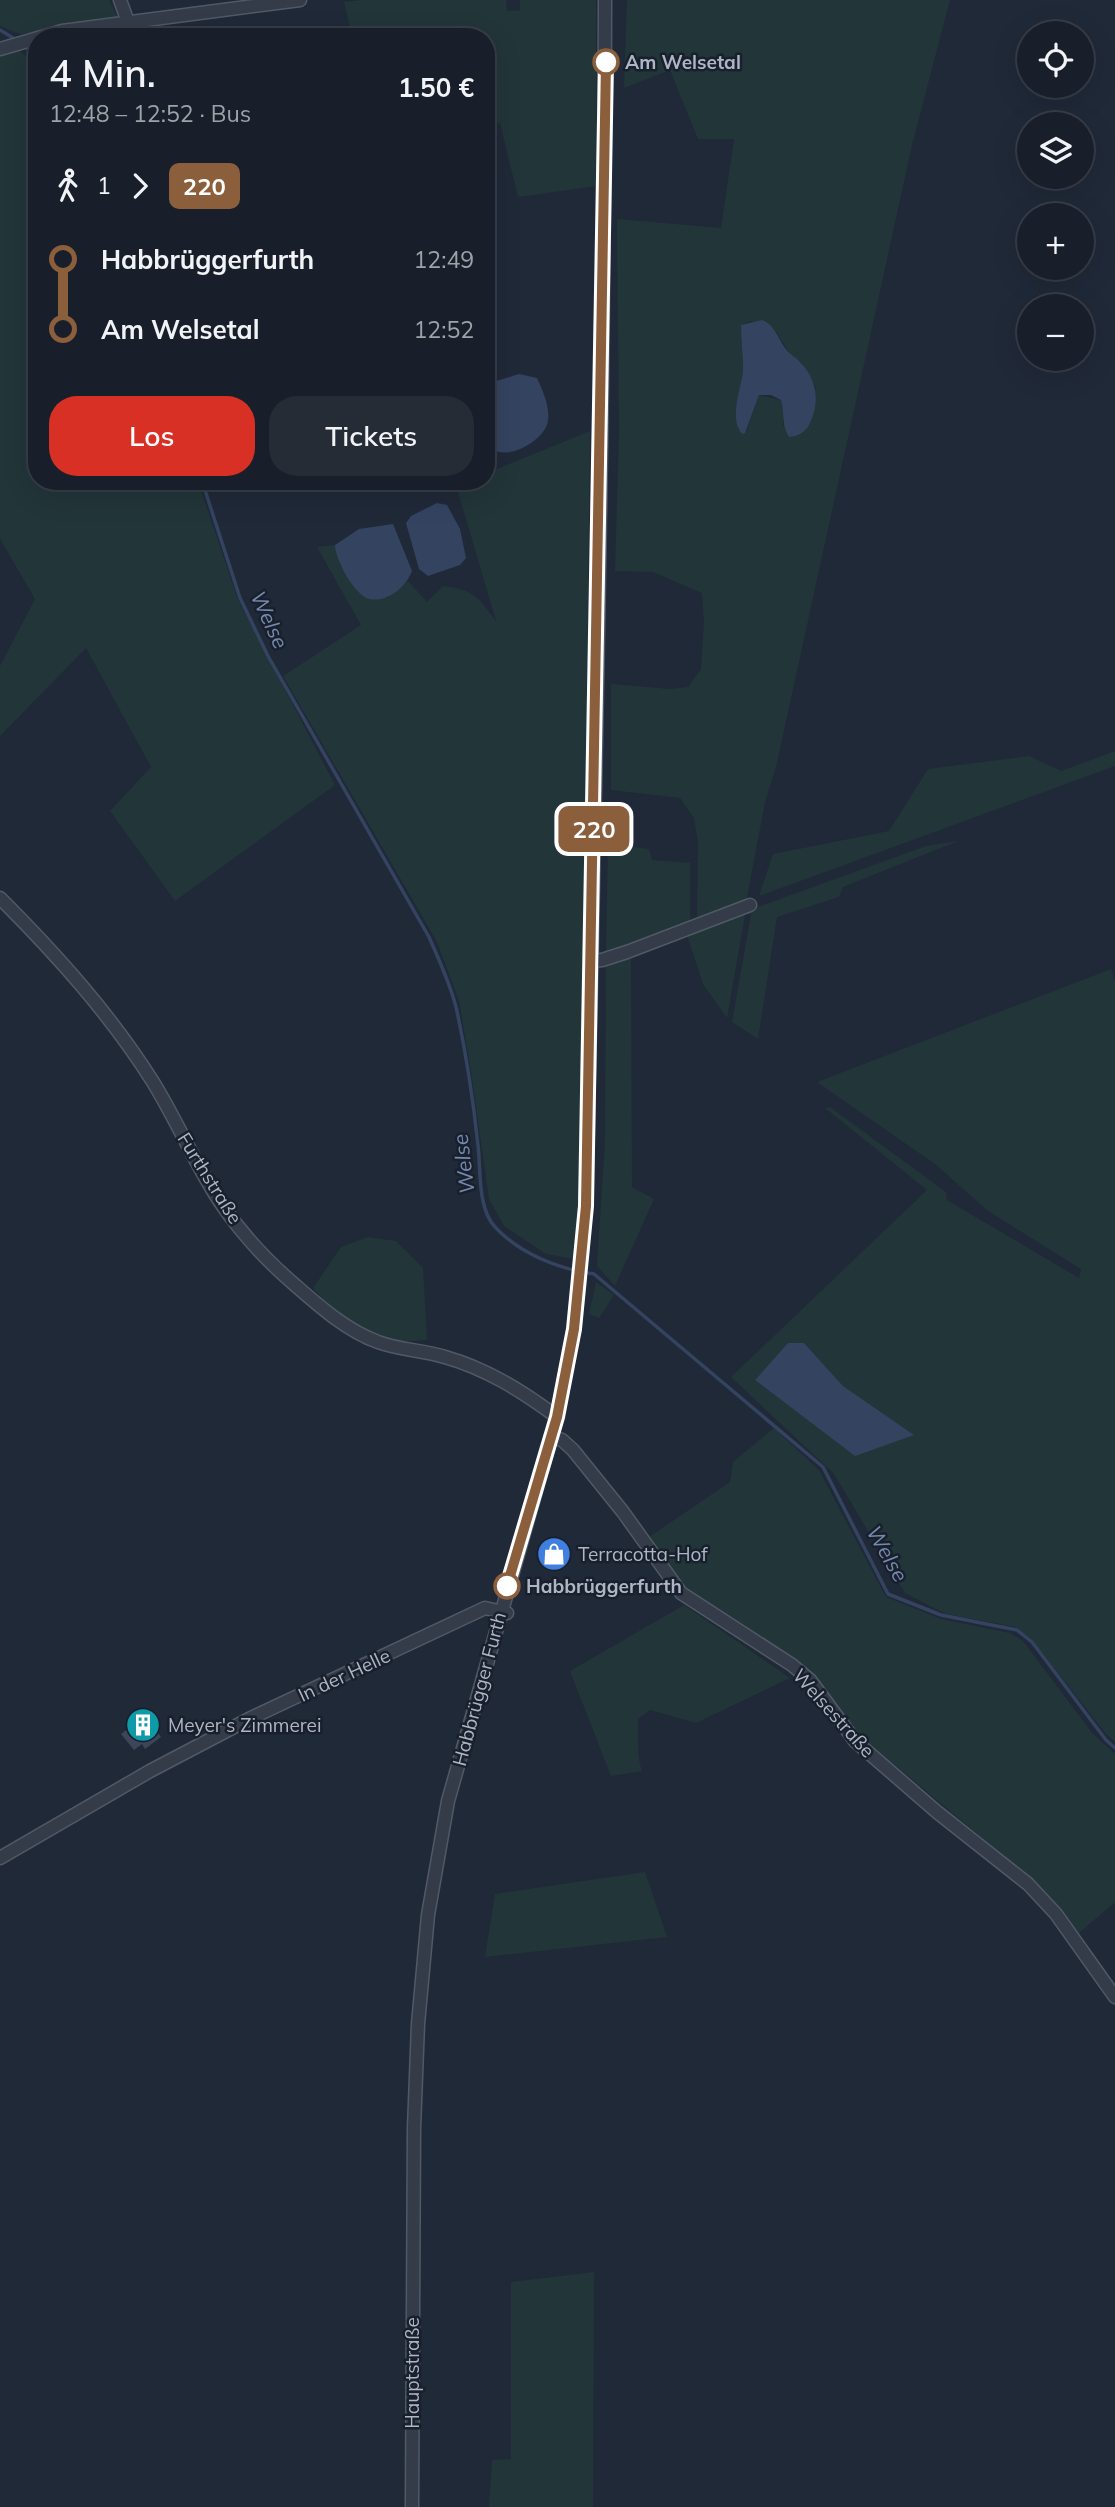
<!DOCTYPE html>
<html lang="de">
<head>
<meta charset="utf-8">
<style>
  body { margin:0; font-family:Mulish,sans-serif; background:#252c36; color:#f1f3f6; height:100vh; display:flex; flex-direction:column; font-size:26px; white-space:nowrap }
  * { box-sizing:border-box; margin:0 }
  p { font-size:23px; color:#9fa2a8 }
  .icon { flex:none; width:38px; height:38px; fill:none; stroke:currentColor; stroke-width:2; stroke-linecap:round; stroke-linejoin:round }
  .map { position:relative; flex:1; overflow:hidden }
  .panel { position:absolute; left:28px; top:28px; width:467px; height:462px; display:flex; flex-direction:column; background:#181f2a; border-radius:28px; box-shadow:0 7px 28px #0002,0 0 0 2px #363d47 }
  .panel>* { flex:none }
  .badge { padding:0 14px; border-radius:10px; font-size:24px; line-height:46px }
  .fabs { position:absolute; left:1017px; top:21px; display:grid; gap:14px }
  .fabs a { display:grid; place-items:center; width:77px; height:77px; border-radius:50%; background:#181f2a; box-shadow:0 7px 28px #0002,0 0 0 2px #363d47; font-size:35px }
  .map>.badge { position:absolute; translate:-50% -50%; box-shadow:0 0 0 4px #fff }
  .legs { display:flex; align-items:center; gap:10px; height:77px; padding:0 21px; font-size:23px }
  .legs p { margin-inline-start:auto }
  .head { display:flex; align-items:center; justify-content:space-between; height:119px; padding:0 21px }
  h1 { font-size:38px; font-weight:600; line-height:52px }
  .button { display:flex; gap:14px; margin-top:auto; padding:14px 21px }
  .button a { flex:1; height:80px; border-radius:28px; background:#d93025; color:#fff; font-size:28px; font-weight:600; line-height:80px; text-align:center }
  .button a+a { background:#252c36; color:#f1f3f6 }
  ul { padding:0 21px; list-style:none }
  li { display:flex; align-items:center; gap:24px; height:70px; font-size:26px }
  li i { display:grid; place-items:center; width:10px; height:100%; margin:0 9px; background:currentColor }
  li i::after { content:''; width:18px; height:18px; margin:-9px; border:5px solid; border-radius:50%; background:#181f2a }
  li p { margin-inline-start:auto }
  li:first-child i { background:linear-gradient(#0000 50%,currentColor 0) }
  li:last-child i { background:linear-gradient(currentColor 50%,#0000 0) }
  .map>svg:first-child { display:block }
</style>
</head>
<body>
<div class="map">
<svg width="1115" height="2507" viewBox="0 0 1115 2507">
  <rect width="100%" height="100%" fill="#202938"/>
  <path fill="#223539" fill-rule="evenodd" d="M0,0h109l10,19 -99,15 -20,-8z
    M361,0h145l1,11 13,-1v-10h76l1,186 -79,11 -18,-74 -13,3 -1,-89h-134l-8,-35z
    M627,0h323l-38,145 -136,622 -11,35 -19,101 -49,19 1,-80 -4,-24 -14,-20 -69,-8v-106l59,5 18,-2 13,-18 3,-47 -2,-29 -49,-21 -38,-1 4,-140 -2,-212 104,9 13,-89h-36l-28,-69 -46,18zM751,321l25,10 14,24 11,7 15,26 -33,38 1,-14 -3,-12 -22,-5 -13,37 -7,-35 4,-28 -2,-44z
    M16,48l21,17v416h161l40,119 97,185 -160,116 -65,-90 41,-44 -65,-119 -86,88v-70l35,-67 -35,-60v-485z
    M590,431l-9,763 -7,65 -28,-5 -42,-28 -15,-27 -18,-128 -12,-70 -22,-59 -154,-266 78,-51 -44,-78 18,-2 5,20 19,28 28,5 21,-17 19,21 16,-16c33,4 35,12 53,35l-40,-136 10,-4h20l1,-8z
    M1115,751v15l-356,130 14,-42 116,-23 39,-62 101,-13 32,15z
    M958,841l-115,46 -4,10 -62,20 -19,122 -26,-17 20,-113 174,-63z
    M608,843l41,6 3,11 38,3v62l-65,25 -19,1z
    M746,909l-19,109 -24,-34 -17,-52z
    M631,956l1,231 22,12 -39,87 -18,-20 8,-124 1,-177z
    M1111,969l4,12v761l-10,-9 -71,-91 -18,-15 -70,-13 -41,-21 -71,-119 -103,-97 196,-187 -102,-82 5,-1 116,85 1,8 132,78 2,-9 -93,-58 -53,-47 -118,-82zM804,1343l39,43 70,49 -158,-56z
    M368,1237l28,4 27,27 4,72 -41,3 -39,-17 -34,-38 28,-41z
    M596,1282l18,13 -15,23 -10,-4z
    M774,1428l45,42 67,127 55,22 69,14 13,8 70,93 22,20v148l-37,32 -44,-53 -174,-145 -44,-59 -126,-80 -41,-60 81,-55 3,-20z
    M684,1605l106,73 -94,45 -46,-13 -12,9c1,20 -2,33 4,52l-31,5 -41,-105z
    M645,1872l22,65 -182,20 10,-63z
    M594,2272l-1,235h-104l3,-47 19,-1v-177z"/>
  <path fill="#344360" d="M762,320c13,5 16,18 23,28 5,7 11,9 16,15 16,17 19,39 9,60 -4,9 -11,13 -21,14 -8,-13 -4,-23 -8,-37l-10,-5h-12l-14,38 -3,1c-14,-17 0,-46 1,-65 0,-14 -2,-29 -2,-44z
    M519,374l18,4c6,13 13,29 11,42 -2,23 -54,49 -62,19 -3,-17 0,-39 1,-55z
    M437,503l10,2 13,24 6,29 -6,7 -32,11 -9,-7 -13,-46 5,-7z
    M393,524l19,47c-6,16 -24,32 -43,28 -15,-4 -34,-40 -34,-54l24,-16z
    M788,1343h16l39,43 71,49 -59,21 -100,-76z"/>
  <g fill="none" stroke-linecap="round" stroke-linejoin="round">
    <path stroke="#344360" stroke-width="3.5" d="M0,30l18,11
      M25,46l12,9
      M202,481l38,117 28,58 161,281c10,23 21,46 27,70 10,45 17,92 22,138 3,23 -1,63 17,82 25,27 64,42 99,47l229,193 65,127 53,21 76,15 15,12 74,98 9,8"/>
  </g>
  <path fill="#3c4658" d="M145,1716l16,21 -16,12 -3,-5 -8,6 -13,-16z"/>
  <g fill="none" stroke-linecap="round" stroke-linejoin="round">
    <g stroke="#515966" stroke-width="15">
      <path id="minor" d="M120,0l8,22
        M0,49l62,-18 238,-31
        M0,898c57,57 110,116 153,184 24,39 42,82 67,120 21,31 47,59 75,83 24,21 52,46 83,57 21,8 45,8 67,15 42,12 77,34 112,60
        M591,961l11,-1 25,-8 123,-47
        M551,1436l11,4 11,10 50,62 58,81 111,72 18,15 45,61 82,71 91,72 28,30 59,83
        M0,1858l150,-87 101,-53 234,-110 22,5
        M412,2507l2,-379 4,-104 10,-109 20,-114 109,-384 17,-88 12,-123c9,-402 18,-804 19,-1206"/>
    </g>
    <use href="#minor" stroke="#343b49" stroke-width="12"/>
  </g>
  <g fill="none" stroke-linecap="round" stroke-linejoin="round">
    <g stroke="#fff" stroke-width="16">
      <path id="line-1" d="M507,1586l50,-169 17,-88 12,-123 20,-1144"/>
    </g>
    <use href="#line-1" stroke="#8b5e3c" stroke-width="10"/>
  </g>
  <defs>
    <g id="shop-disc" transform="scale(1.75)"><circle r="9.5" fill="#3f7fe0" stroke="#19202d"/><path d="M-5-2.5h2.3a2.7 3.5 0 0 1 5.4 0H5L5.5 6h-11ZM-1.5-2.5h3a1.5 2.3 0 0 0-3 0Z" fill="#fff"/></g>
    <g id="building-disc" transform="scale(1.75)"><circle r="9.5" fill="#0f9aa8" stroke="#19202d"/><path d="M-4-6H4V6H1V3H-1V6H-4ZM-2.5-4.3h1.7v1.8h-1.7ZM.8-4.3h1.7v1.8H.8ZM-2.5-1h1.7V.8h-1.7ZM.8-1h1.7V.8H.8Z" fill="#fff"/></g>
  </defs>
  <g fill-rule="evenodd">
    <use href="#shop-disc" x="554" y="1554"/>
    <use href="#building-disc" x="143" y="1725"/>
  </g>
  <g fill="#fff" stroke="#8b5e3c" stroke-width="3.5">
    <circle cx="606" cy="62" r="12"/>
    <circle cx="507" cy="1586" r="12"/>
  </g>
  <g text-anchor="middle" stroke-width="5" stroke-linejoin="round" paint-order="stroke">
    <g font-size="19" font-weight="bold" fill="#aeb6c5" stroke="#19202d" text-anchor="start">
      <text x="625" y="69">Am Welsetal</text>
      <text x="526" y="1593">Habbrüggerfurth</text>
    </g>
    <g font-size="19" fill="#aeb6c5" stroke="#19202d">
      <text transform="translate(210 1178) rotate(58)" y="7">Furthstraße</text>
      <text transform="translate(344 1675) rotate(-25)" y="7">In der Helle</text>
      <text transform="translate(479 1689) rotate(-75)" y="7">Habbrügger Furth</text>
      <text transform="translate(834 1713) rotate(48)" y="7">Welsestraße</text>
      <text transform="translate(412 2373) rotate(-90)" y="7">Hauptstraße</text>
    </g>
    <g font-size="19" fill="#aeb6c5" stroke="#19202d" text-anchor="start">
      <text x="578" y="1561">Terracotta-Hof</text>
      <text x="168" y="1732">Meyer's Zimmerei</text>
    </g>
    <g font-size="21" font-style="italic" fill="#768aae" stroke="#19202d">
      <text transform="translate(269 620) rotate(65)" y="7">Welse</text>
      <text transform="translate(464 1164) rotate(-97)" y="7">Welse</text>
      <text transform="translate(887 1554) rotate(60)" y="7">Welse</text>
    </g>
  </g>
</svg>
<div class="fabs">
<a><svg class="icon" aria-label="locate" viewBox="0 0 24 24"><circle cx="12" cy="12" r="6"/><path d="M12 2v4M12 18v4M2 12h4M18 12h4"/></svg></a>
<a><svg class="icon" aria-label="layers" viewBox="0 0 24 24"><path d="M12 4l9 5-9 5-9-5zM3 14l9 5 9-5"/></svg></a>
<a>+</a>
<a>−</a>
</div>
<b class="badge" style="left:594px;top:829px;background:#8b5e3c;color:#fff">220</b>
<section class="panel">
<div class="head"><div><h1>4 Min.</h1><p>12:48 – 12:52 · Bus</p></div><b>1.50 €</b></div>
<div class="legs"><svg class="icon" aria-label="walk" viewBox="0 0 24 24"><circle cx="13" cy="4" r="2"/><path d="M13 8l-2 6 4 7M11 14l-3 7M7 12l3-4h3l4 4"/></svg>1<svg class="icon" aria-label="forward" viewBox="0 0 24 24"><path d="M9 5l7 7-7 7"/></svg><b class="badge" style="background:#8b5e3c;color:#fff">220</b></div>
<ul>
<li><i style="color:#8b5e3c"></i><b>Habbrüggerfurth</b><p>12:49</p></li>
<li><i style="color:#8b5e3c"></i><b>Am Welsetal</b><p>12:52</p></li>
</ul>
<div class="button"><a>Los</a><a>Tickets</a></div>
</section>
</div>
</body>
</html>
